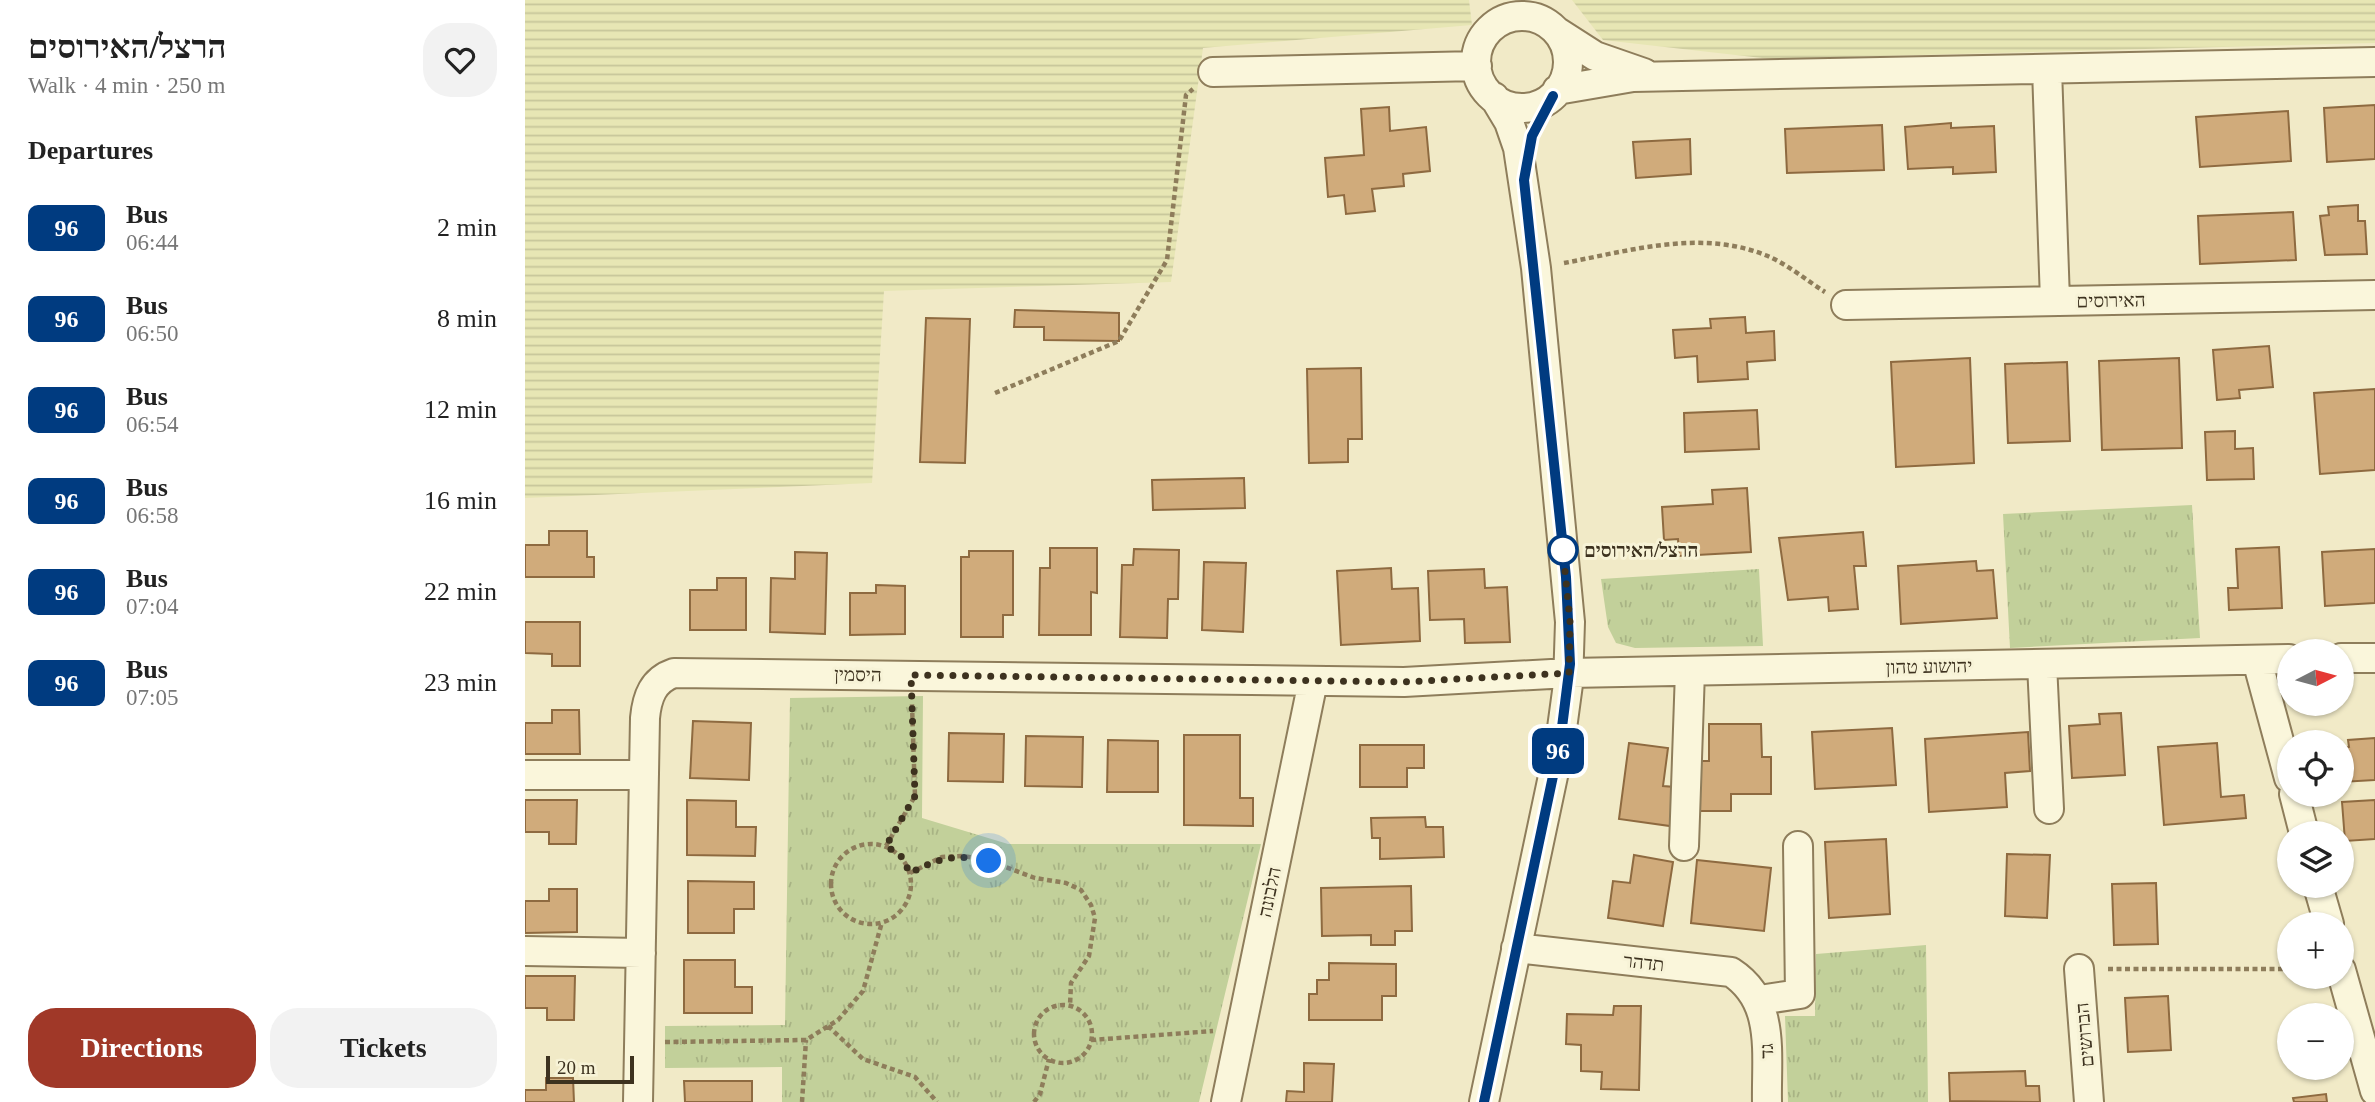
<!DOCTYPE html>
<html lang="en">
<head>
<meta charset="utf-8">
<style>
  body { margin:0; font-family:"Times New Roman","Noto Sans Hebrew",serif; background:#f2f2f2; color:#222; height:100vh; display:flex; flex-direction:column; font-size:26px; white-space:nowrap }
  * { box-sizing:border-box; margin:0 }
  p { font-size:23px; color:#767676 }
  .icon { flex:none; width:38px; height:38px; fill:none; stroke:currentColor; stroke-width:2; stroke-linecap:round; stroke-linejoin:round }
  .map { position:relative; flex:1; overflow:hidden }
  .side { display:flex; flex-direction:column; background:#fff; width:525px }
  .side>* { flex:none }
  .badge { padding:0 14px; border-radius:10px; font-size:24px; line-height:46px }
  .needle { width:46px; rotate:84deg }
  .tools { position:absolute; left:1752px; top:639px; display:grid; gap:14px }
  .tools a { display:grid; place-items:center; width:77px; height:77px; border-radius:50%; background:#fff; box-shadow:0 2px 5px #0004; font-size:35px }
  .scale { position:absolute; left:21px; bottom:18px; width:88px; box-sizing:border-box; padding-left:7px; border:4px solid #3d321f; border-top:0; font-size:19px; line-height:24px; white-space:nowrap; color:#3d321f; -webkit-text-stroke:5px #f7f3d7; paint-order:stroke }
  .you { position:absolute; width:35px; height:35px; margin:-18px; border:5px solid #fff; border-radius:50%; background:#1a73e8; box-shadow:0 0 0 10px #1a73e833 }
  .map>.badge { position:absolute; translate:-50% -50%; box-shadow:0 0 0 4px #fff }
  h2 { padding:0 28px; font-size:26px; line-height:63px }
  .round { display:grid; place-items:center; flex:none; width:74px; height:74px; border-radius:28px; background:#f2f2f2 }
  .head { display:flex; align-items:center; justify-content:space-between; height:119px; padding:0 28px }
  h1 { font-size:33px; font-weight:700; line-height:52px }
  .primary-button { display:flex; gap:14px; margin-top:auto; padding:14px 28px }
  .primary-button a { flex:1; height:80px; border-radius:28px; background:#a03828; color:#fff; font-size:28px; font-weight:700; line-height:80px; text-align:center }
  .primary-button a+a { background:#f2f2f2; color:#222 }
  ul { padding:0; list-style:none }
  li { display:flex; align-items:center; gap:21px; height:91px; padding:0 28px }
  li div { flex:1 }
  li b { display:block; font-size:26px }
  li em { font-style:normal }
  li .badge { min-width:77px; font-weight:700; text-align:center }
  main { display:flex; flex:1; min-height:0 }
  .map>svg:first-child { display:block }
</style>
</head>
<body>
<main>
<section class="side">
<div class="head"><div><h1>הרצל/האירוסים</h1><p>Walk · 4 min · 250 m</p></div><a class="round"><svg class="icon" aria-label="heart" viewBox="0 0 24 24"><path d="M12 20l-8-8c-3-5 5-10 8-4 3-6 11-1 8 4z"/></svg></a></div>
<h2>Departures</h2>
<ul>
<li><span class="badge" style="background:#003b80;color:#fff">96</span><div><b>Bus</b><p>06:44</p></div><em>2 min</em></li>
<li><span class="badge" style="background:#003b80;color:#fff">96</span><div><b>Bus</b><p>06:50</p></div><em>8 min</em></li>
<li><span class="badge" style="background:#003b80;color:#fff">96</span><div><b>Bus</b><p>06:54</p></div><em>12 min</em></li>
<li><span class="badge" style="background:#003b80;color:#fff">96</span><div><b>Bus</b><p>06:58</p></div><em>16 min</em></li>
<li><span class="badge" style="background:#003b80;color:#fff">96</span><div><b>Bus</b><p>07:04</p></div><em>22 min</em></li>
<li><span class="badge" style="background:#003b80;color:#fff">96</span><div><b>Bus</b><p>07:05</p></div><em>23 min</em></li>
</ul>
<div class="primary-button"><a>Directions</a><a>Tickets</a></div>
</section>
<div class="map">
<svg width="1850" height="1102" viewBox="0 0 1850 1102">
  <defs>
    <pattern id="farmland-rules" width="6" height="5" patternUnits="userSpaceOnUse" patternTransform="scale(1.75)"><rect width="6" height="5" fill="#e7e6b4"/><path d="M0 2.5h6" fill="none" stroke="#c7c69a"/></pattern>
    <pattern id="grass-tufts" width="24" height="20" patternUnits="userSpaceOnUse" patternTransform="scale(1.75)"><rect width="24" height="20" fill="#c2d09a"/><path d="M3 7l-1-3M5 7V3M7 7l1-3M15 17l-1-3M17 17v-4M19 17l1-3" fill="none" stroke="#a8b384"/></pattern>
  </defs>
  <rect width="100%" height="100%" fill="#f1eac7"/>
  <path fill="url(#farmland-rules)" d="M0,0h944l3,25 -269,23 -32,234 -287,9 -12,192 -347,15z
    M1047,0h803v43l-604,16 -168,-19z"/>
  <path fill="url(#grass-tufts)" d="M1667,505l8,133 -190,10 -7,-134z
    M1234,569l4,77 -128,2 -19,-5 -8,-16 -7,-48z
    M398,696l-1,122 86,26h253l-62,258h-417v-35l-117,1v-42l120,-1 5,-327z
    M1401,945l2,157h-140l-3,-86h30l1,-62z"/>
  <path fill="#d0ab7b" stroke="#8e6a40" stroke-width="2" d="M1850,105v54l-48,3 -3,-54z
    M864,107l1,24 36,-4 4,44 -27,3 1,12 -32,3 3,22 -29,3 -2,-19 -16,2 -3,-39 39,-3 -3,-46z
    M1763,111l3,50 -91,6 -4,-50z
    M1426,123v5l43,-2 2,46 -43,2v-7l-45,2 -3,-42z
    M1357,125l2,45 -97,3 -2,-44z
    M1165,139l1,35 -55,4 -3,-36z
    M1833,205v16h7l2,33 -42,1 -5,-39 9,-1 -1,-8z
    M1768,212l3,48 -96,4 -2,-48z
    M490,310l104,3v28l-75,-1v-13h-30z
    M1220,317l1,16 28,-2 1,29 -28,2 1,17 -50,3 -1,-26 -22,2 -2,-28 38,-2 -1,-9z
    M401,318l44,1 -5,144 -45,-1z
    M1744,346l4,41 -34,3 1,8 -23,2 -4,-50z
    M1445,358l4,105 -78,4 -5,-105z
    M1654,358l3,90 -80,2 -3,-89z
    M1542,362l3,79 -62,2 -3,-79z
    M836,368l1,71h-14v23l-39,1 -2,-94z
    M1850,389v81l-55,4 -6,-81z
    M1232,410l2,39 -74,3 -1,-39z
    M1710,431v18l18,-1 1,31 -47,1 -2,-48z
    M719,478l1,30 -92,2 -1,-30z
    M1222,488l4,64 -72,4 -1,-17 -14,1 -2,-33 51,-3 -1,-14z
    M24,531h38v26h7v20h-69v-32h24z
    M1338,532l3,34h-12l4,43 -29,2 -1,-14 -40,3 -9,-62z
    M1754,547l3,61 -53,2 -1,-22h10l-2,-39z
    M525,548h47v45l-6,-1v43h-52l1,-67h10z
    M609,549l45,1 -1,49h-10l-1,39 -47,-1 2,-72h11z
    M1850,549v54l-50,3 -3,-54z
    M444,551h44v64h-10v22h-42v-80h8z
    M270,552l32,1 -2,81 -55,-2 1,-54 24,1z
    M1451,561l1,10 16,-1 4,48 -96,6 -3,-58z
    M679,562l42,1 -3,69 -41,-2z
    M866,568l1,21 26,-1 2,53 -79,4 -4,-74z
    M959,569l1,19 22,-1 3,55 -45,1 -1,-24 -34,1 -2,-49z
    M192,578h29v52h-56v-40h27z
    M351,585l29,1v48l-55,1v-42h26z
    M0,622h55v44h-28v-12l-27,-1z
    M27,710h27l1,44h-55v-31h27z
    M1596,713l4,62 -53,3 -3,-52 31,-2 -1,-10z
    M168,721l58,2 -2,57 -59,-2z
    M1184,724h52l1,33h9v37h-40v17h-38v-50h16z
    M1367,728l4,57 -81,4 -3,-57z
    M1503,732l2,39 -25,2 2,34 -78,5 -4,-73z
    M424,733l55,1 -1,48 -55,-1z
    M659,735h56v63h13v28l-69,-1z
    M501,736l57,1 -1,50 -57,-1z
    M1850,738v42l-34,2v-34l8,-1 -1,-7z
    M583,740l50,1v51h-51z
    M1104,743l39,5 -5,38 12,1 -5,39 -51,-7z
    M1692,743l4,54 23,-2 2,23 -82,7 -6,-78z
    M835,745h64v23h-17v19h-47z
    M0,800h52l-1,44h-27v-12h-24z
    M162,800l49,1v26h20l-1,29 -68,-1z
    M1850,800v39l-30,2 -3,-39z
    M900,817l1,10h17l1,30 -64,2v-21h-8l-1,-20z
    M1361,839l4,75 -61,4 -4,-76z
    M1482,854l43,1 -3,63 -42,-2z
    M1109,855l39,7 -10,64 -55,-8 5,-37 17,2z
    M1172,860l74,8 -7,63 -73,-8z
    M163,881l66,1v27h-20v24h-46z
    M1631,883l2,61 -44,1 -2,-61z
    M886,886l1,45h-17v14h-24v-10l-49,1 -1,-48z
    M24,889h28v43l-52,1v-32h24z
    M159,960h51v27h17v26h-68z
    M804,963l67,1v32h-14v24h-73v-26h8v-14h12z
    M0,976h50l-1,44h-27v-12h-22z
    M1643,996l3,54 -43,2 -3,-54z
    M1089,1006h27l-2,84 -38,-1 1,-17 -21,-1v-26l-15,-1 1,-30 46,1z
    M779,1063l30,1 -2,38h-46l1,-11 17,1z
    M1500,1071l1,15h13l1,16 -90,-1 -1,-28z
    M21,1078h27l1,24h-49v-12h21z
    M159,1081h68v21h-67z
    M1801,1094l1,8h-33l-1,-4z"/>
  <g fill="none" stroke-linecap="round" stroke-linejoin="round">
    <g stroke="#8e7d5b" stroke-width="32">
      <path id="minor" d="M951 62a46 46 0 1 1 92 0a46 46 0 1 1-92 0Z
        M1031,31l39,25 49,17
        M1522,69l8,232
        M688,72l264,-6
        M1032,90l76,-13 742,-15
        M1321,305l529,-10
        M1816,658h34
        M1732,660l32,118
        M1517,664l7,145
        M0,775h119
        M1769,794l10,39
        M1159,846l6,-175
        M1793,886l11,38
        M991,948l215,24c45,29 35,82 36,130
        M0,951l116,2
        M1554,969l10,133
        M1816,970l34,121
        M1234,1000l41,-6 -2,-148
        M113,1102l7,-384c2,-21 8,-38 29,-45l730,9 165,-9 720,-14
        M701,1102l87,-421
        M959,1102l76,-359 8,-59 2,-62 -34,-354 -18,-120 -9,-26 -15,-25"/>
    </g>
    <path stroke="#8e7d5b" stroke-width="4.5" stroke-dasharray="5 3.5" stroke-linecap="butt" d="M1039,263c65,-12 136,-34 201,-8 21,8 41,25 60,37
      M470,393l124,-52 48,-81 19,-165 7,-6
      M306 884a40 40 0 1 1 80 0a40 40 0 1 1-80 0Z
      M361,846l29,-50 -3,-92
      M385,873l32,-16 22,-1 25,5 46,17 31,5 15,7 10,15 4,13 -6,38 -18,27 -1,23
      M1583,969h181
      M509 1034a29 29 0 1 1 58 0a29 29 0 1 1-58 0Z
      M303,1026l35,33 52,18 22,25
      M566,1040l122,-9
      M140,1042l141,-2 32,-20 25,-29 19,-69
      M277,1102l4,-62
      M509,1102l6,-8 9,-35"/>
    <use href="#minor" stroke="#faf6db" stroke-width="28"/>
  </g>
  <g fill="none" stroke-linecap="round" stroke-linejoin="round">
    <g stroke="#fff" stroke-width="16">
      <path id="line" d="M959,1102l76,-359 10,-79 -4,-87 -42,-397 8,-44 21,-40"/>
    </g>
    <use href="#line" stroke="#003b80" stroke-width="10"/>
    <path stroke="#3d321f" stroke-width="7" stroke-dasharray="0 12.6" d="M464,861c-35,-7 -47,-4 -79,12l-9,-17 -15,-10 29,-50 -4,-121 492,7 166,-9 1,-51 -7,-72"/>
  </g>
  <circle fill="#fff" stroke="#003b80" stroke-width="3.5" cx="1038" cy="550" r="14"/>
  <g text-anchor="middle" stroke-width="6" stroke-linejoin="round" paint-order="stroke">
    <g font-size="19" fill="#3d321f" stroke="#f7f3d7">
      <text transform="translate(1586 300) rotate(-1)" y="7">האירוסים</text>
      <text transform="translate(1404 666) rotate(-1)" y="7">יהושוע טהון</text>
      <text transform="translate(333 674) rotate(1)" y="7">היסמין</text>
      <text transform="translate(744 892) rotate(-78)" y="7">הלבונה</text>
      <text transform="translate(1119 962) rotate(6)" y="7">תדהר</text>
      <text transform="translate(1559 1035) rotate(-95)" y="7">הברושים</text>
      <text transform="translate(1241 1051) rotate(-91)" y="7">גד</text>
    </g>
    <g font-size="19" font-weight="bold" fill="#3d321f" stroke="#f7f3d7" text-anchor="start">
      <text x="1059" y="557">הרצל/האירוסים</text>
    </g>
  </g>
</svg>
<div class="tools">
<a><svg class="needle" viewBox="-14 -14 28 28"><path d="M0-13l5 13h-10z" fill="#e53935"/><path d="M0 13l5-13h-10z" fill="#767676"/></svg></a>
<a><svg class="icon" aria-label="locate" viewBox="0 0 24 24"><circle cx="12" cy="12" r="6"/><path d="M12 2v4M12 18v4M2 12h4M18 12h4"/></svg></a>
<a><svg class="icon" aria-label="layers" viewBox="0 0 24 24"><path d="M12 4l9 5-9 5-9-5zM3 14l9 5 9-5"/></svg></a>
<a>+</a>
<a>−</a>
</div>
<div class="scale">20 m</div>
<div class="you" style="left:464px;top:861px"></div>
<b class="badge" style="left:1033px;top:751px;background:#003b80;color:#fff">96</b>
</div>
</main>
</body>
</html>
